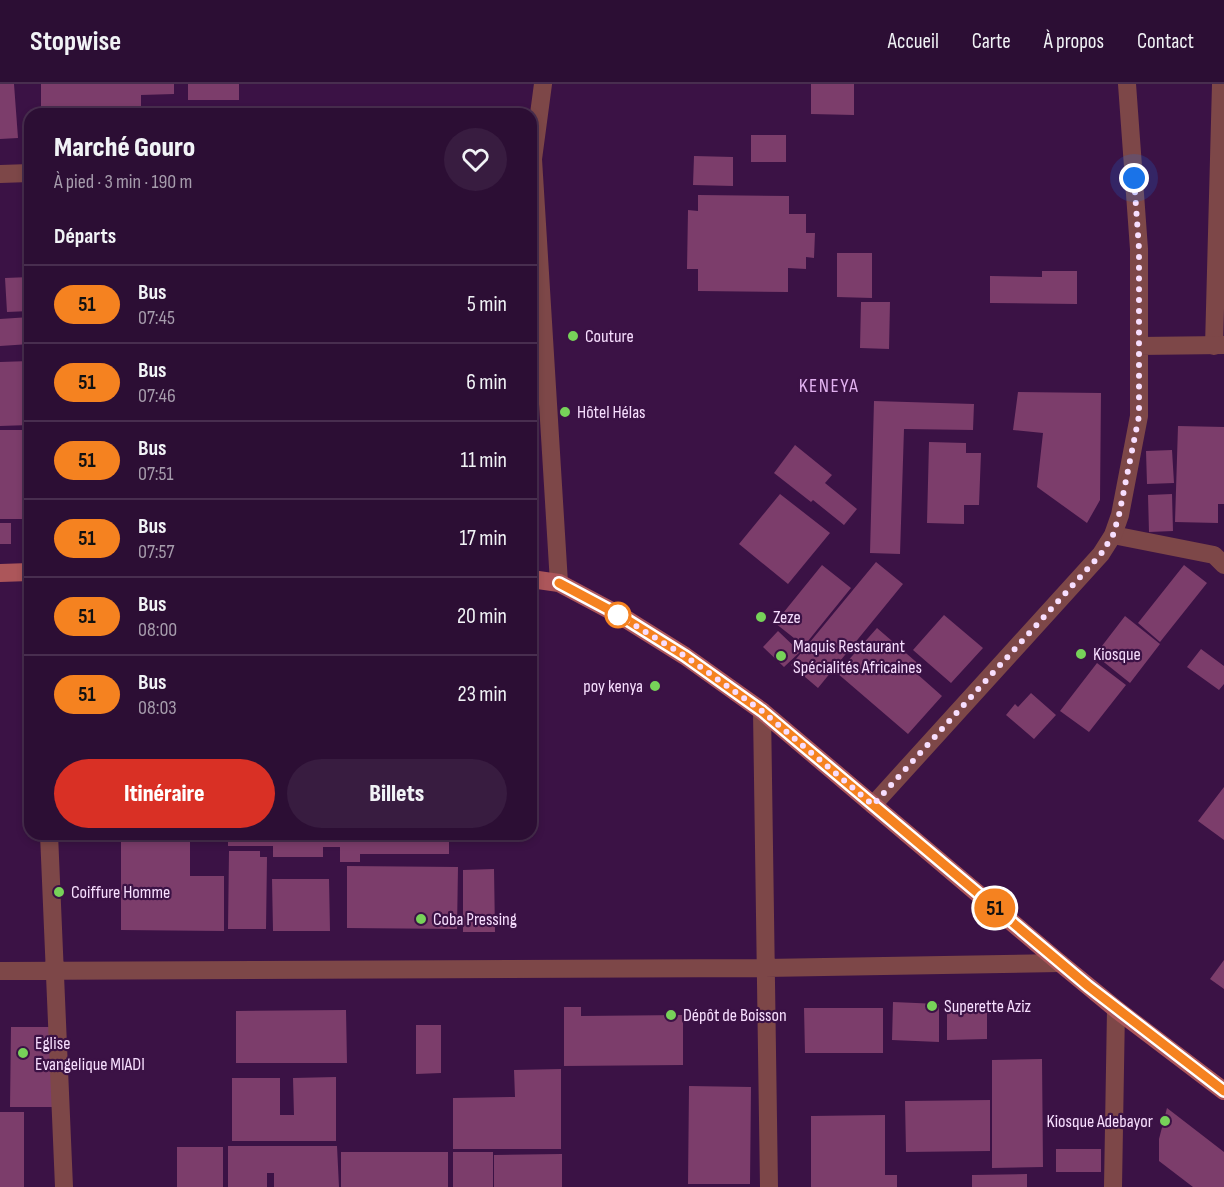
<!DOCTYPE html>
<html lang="fr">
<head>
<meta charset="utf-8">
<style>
  body { margin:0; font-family:"Sofia Sans Condensed",sans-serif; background:#381c40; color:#f1f3f6; height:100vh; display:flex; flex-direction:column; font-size:22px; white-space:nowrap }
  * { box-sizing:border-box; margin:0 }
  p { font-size:20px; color:#a69cac }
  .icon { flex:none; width:33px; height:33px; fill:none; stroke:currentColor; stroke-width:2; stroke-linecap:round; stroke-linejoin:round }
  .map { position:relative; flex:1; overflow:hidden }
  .drawer { position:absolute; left:24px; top:24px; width:513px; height:732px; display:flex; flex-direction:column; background:#2c0e34; border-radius:18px; box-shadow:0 3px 9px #0003,0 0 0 2px #482e4f }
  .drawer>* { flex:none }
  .badge { padding:0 12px; border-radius:20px; font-size:21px; line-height:39px }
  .you { position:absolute; width:30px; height:30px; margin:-15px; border:4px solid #fff; border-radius:50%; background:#1a73e8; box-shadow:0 0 0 9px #1a73e833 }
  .map>.badge { position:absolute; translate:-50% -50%; box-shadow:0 0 0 3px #fff }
  h2 { padding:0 30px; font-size:22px; line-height:54px }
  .round { display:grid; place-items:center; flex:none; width:63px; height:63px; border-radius:32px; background:#381c40 }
  .head { display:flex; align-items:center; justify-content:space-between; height:102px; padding:0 30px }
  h1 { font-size:28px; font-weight:800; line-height:45px }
  .primary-button { display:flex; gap:12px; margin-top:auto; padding:12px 30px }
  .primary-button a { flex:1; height:69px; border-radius:36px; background:#d93025; color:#fff; font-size:24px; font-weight:800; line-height:69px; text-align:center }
  .primary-button a+a { background:#381c40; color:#f1f3f6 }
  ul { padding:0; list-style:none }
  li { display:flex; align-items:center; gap:18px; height:78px; padding:0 30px; border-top:2px solid #482e4f }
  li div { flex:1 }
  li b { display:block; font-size:22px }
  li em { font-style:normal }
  li .badge { min-width:66px; font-weight:700; text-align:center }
  header { display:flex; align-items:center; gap:36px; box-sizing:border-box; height:84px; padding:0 30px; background:#2c0e34; border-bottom:2px solid #482e4f }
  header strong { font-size:28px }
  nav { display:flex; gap:33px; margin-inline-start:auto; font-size:21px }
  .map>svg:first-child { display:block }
</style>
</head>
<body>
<header>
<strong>Stopwise</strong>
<nav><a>Accueil</a><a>Carte</a><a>À propos</a><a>Contact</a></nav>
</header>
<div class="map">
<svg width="1224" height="1103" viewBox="0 0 1224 1103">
  <rect width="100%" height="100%" fill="#3b1245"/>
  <path fill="#7c3d6b" d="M0,0h14l4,54 -18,1z
    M41,0h133v10l-33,1v19h-100z
    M188,0h51v16h-51z
    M811,0h43v31l-43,-1z
    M751,51h35v27h-35z
    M694,72l39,1v29l-40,-1z
    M698,111l91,1v18h17v19h9l-1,25 -8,-1v12l-18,-1v24l-90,-1v-22h-11l1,-59 10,1z
    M837,169h35v45l-35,-1z
    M1042,187h35v33l-87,-1v-27l52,1z
    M30,193v34l-23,1 -2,-34z
    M861,218h29l-1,47 -29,-1z
    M30,233v27l-30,2v-27z
    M30,277v64l-30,1v-64z
    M1018,308l83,1 -1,107 -13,23 -50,-36 6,-54 -30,-3z
    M874,317l100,3 -1,26 -69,-1 -4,125 -30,-1z
    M1178,342l46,1v77h-6v19l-43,-1z
    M0,346h24l1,89h-25z
    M929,358l37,1v10h15l-2,52h-15v19l-37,-1z
    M795,361l37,30 -7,8 32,26 -13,16 -31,-25 -2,2 -37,-29z
    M1172,366l2,33 -27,1 -1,-33z
    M26,405h4v28h-3z
    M780,410l50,39 -42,51 -49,-40z
    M1172,410l1,37 -24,1 -1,-37z
    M0,439h11v21h-11z
    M876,478l27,22 -85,104 -27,-23z
    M822,481l29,23 -47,58 -29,-23z
    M1184,481l23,18 -47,59 -22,-19z
    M944,531l39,33 -32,35 -38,-33z
    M1125,532l35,28 -30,39 -35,-28z
    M877,544l45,39 -6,6 26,23 -34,38 -71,-61z
    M778,547l22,21 -16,15 -21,-20z
    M1201,565l23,17v18l-5,6 -32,-23z
    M1097,579l29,22 -37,47 -29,-21z
    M1031,609l25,22 -22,24 -28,-24 9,-11 3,3z
    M1224,703v53l-26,-19z
    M121,750h69v42h34v55l-103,-1z
    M228,750h221v20h-89v8h-20v-15h-17v10h-50v-11h-45z
    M229,767h31v6h7l-1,72h-38z
    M347,782l111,1 -1,62 -110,-1z
    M494,785l1,63h-32v-62z
    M272,795h57l1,52h-57z
    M1224,876v29l-14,-10z
    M893,918l46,2v38l-47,-2z
    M564,923h17v9l102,-1v50l-119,1z
    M987,923v32l-40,1v-32z
    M804,924h79v45h-78z
    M346,926l1,53h-111v-52z
    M416,941h25v48l-25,1z
    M11,943h44v80h-45z
    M1042,975l1,108 -51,1v-108z
    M561,985v80h-108v-51l62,-1 -1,-27z
    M336,993v64h-104v-63h48v37h14l-1,-37z
    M689,1002l62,1 -1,97h-62z
    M990,1016v51l-84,1 -1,-51z
    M1167,1024l57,44v35h-31l-34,-26v-22z
    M0,1028h24v75h-24z
    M885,1031v60h12v12h-86v-71z
    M228,1062h109l2,41h-65v-14h-7v14h-39z
    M177,1063h46v40h-46z
    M1056,1065h45v23h-45z
    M341,1068h107v35h-107z
    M453,1068h40v35h-40z
    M562,1070v33h-68v-32z
    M1027,1090v13h-55v-12z"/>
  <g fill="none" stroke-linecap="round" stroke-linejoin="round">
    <path stroke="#7d4748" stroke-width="18" d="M1214,262l7,-262
      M1113,451l101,20 10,10"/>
    <path stroke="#7d4748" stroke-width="18" d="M531,75h2l26,424
      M533,75l10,-75
      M0,90l30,-1
      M1139,262l85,-1
      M762,627l7,476
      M873,721l228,-251 12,-19 7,-20 19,-99v-167l-12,-165
      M49,750l15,353
      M0,887l765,-3 295,-5
      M1113,1103l3,-178"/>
    <path stroke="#ac565a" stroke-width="18" d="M0,489l30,-1
      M531,495l28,4 62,33 64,40 77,55 298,252 56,46 108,82"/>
  </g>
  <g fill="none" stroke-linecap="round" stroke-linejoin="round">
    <g stroke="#fff" stroke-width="14">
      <path id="line" d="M559,499l62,33 64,40 77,55 326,275 136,105"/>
    </g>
    <use href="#line" stroke="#f58220" stroke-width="9"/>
    <path stroke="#f7defe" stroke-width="6" stroke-dasharray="0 10.8" d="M618,531l67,41 77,55 111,94 228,-251 12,-19 6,-20 20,-99v-167l-5,-71"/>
  </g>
  <g fill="#77d259" stroke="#3b1245" stroke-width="2">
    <circle cx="573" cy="252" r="6"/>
    <circle cx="565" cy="328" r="6"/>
    <circle cx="761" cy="533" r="6"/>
    <circle cx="1081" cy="570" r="6"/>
    <circle cx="781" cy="572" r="6"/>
    <circle cx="655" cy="602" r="6"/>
    <circle cx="59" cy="808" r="6"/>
    <circle cx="421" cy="835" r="6"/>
    <circle cx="932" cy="922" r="6"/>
    <circle cx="671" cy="931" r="6"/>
    <circle cx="23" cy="969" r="6"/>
    <circle cx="1165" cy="1037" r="6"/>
  </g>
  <circle fill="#fff" stroke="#f58220" stroke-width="3" cx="618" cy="531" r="12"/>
  <g text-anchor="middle" stroke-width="4.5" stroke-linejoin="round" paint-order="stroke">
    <g font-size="18" fill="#f7defe" stroke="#3b1245" text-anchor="start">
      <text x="585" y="258">Couture</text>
      <text x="577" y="334">Hôtel Hélas</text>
      <text x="773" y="539">Zeze</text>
      <text x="793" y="568">Maquis Restaurant<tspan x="793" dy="21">Spécialités Africaines</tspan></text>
      <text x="1093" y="576">Kiosque</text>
      <text x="643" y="608" text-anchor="end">poy kenya</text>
      <text x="71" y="814">Coiffure Homme</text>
      <text x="433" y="841">Coba Pressing</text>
      <text x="944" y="928">Superette Aziz</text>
      <text x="683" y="937">Dépôt de Boisson</text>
      <text x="35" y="965">Eglise<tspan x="35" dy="21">Evangelique MIADI</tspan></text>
      <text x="1153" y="1043" text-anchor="end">Kiosque Adebayor</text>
    </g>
    <g font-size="20" letter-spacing="1.5" fill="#e1b1ef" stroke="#3b1245">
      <text x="829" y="308">KENEYA</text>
    </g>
  </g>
</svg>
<div class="you" style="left:1134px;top:94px"></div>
<b class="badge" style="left:995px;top:824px;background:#f58220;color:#111">51</b>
<section class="drawer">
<div class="head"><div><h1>Marché Gouro</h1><p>À pied · 3 min · 190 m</p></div><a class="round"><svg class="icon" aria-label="heart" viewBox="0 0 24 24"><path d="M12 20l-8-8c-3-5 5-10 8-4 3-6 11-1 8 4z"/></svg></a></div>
<h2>Départs</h2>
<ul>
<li><span class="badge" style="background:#f58220;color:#111">51</span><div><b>Bus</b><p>07:45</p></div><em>5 min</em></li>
<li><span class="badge" style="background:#f58220;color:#111">51</span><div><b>Bus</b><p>07:46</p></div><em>6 min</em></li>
<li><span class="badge" style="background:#f58220;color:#111">51</span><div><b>Bus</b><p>07:51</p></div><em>11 min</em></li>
<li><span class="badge" style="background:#f58220;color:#111">51</span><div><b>Bus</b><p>07:57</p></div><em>17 min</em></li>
<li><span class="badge" style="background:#f58220;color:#111">51</span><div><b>Bus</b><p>08:00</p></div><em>20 min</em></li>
<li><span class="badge" style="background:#f58220;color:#111">51</span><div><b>Bus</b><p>08:03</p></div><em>23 min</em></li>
</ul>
<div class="primary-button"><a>Itinéraire</a><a>Billets</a></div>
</section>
</div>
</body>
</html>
